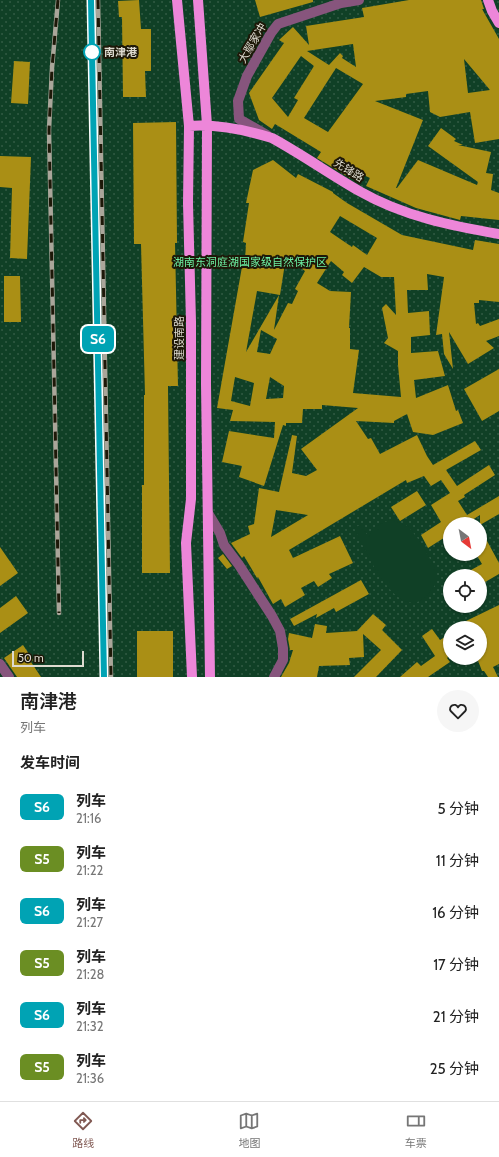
<!DOCTYPE html>
<html lang="zh">
<head>
<meta charset="utf-8">
<style>
  body { margin:0; font-family:Cabin,"Noto Sans SC",sans-serif; background:#f6f6f6; color:#222; height:100vh; display:flex; flex-direction:column; font-size:15px; white-space:nowrap }
  * { box-sizing:border-box; margin:0 }
  p { font-size:13px; color:#767676 }
  .icon { flex:none; width:22px; height:22px; fill:none; stroke:currentColor; stroke-width:2; stroke-linecap:round; stroke-linejoin:round }
  .map { position:relative; height:677px; overflow:hidden }
  .side { display:flex; flex-direction:column; background:#fff; flex:1 }
  .side>* { flex:none }
  .badge { padding:0 8px; border-radius:6px; font-size:14px; line-height:26px }
  .needle { width:26px; rotate:148deg }
  .buttons { position:absolute; left:443px; top:517px; display:grid; gap:8px }
  .buttons a { display:grid; place-items:center; width:44px; height:44px; border-radius:50%; background:#fff; box-shadow:0 1px 3px #0004; font-size:20px }
  .scale { position:absolute; left:12px; bottom:10px; width:72px; box-sizing:border-box; padding-left:4px; border:2px solid #dedbd0; border-top:0; font-size:11px; line-height:14px; white-space:nowrap; color:#dedbd0; -webkit-text-stroke:3px #1d1808; paint-order:stroke }
  .map>.badge { position:absolute; translate:-50% -50%; box-shadow:0 0 0 2px #fff }
  h2 { padding:0 20px; font-size:15px; line-height:36px }
  .round { display:grid; place-items:center; flex:none; width:42px; height:42px; border-radius:21px; background:#f6f6f6 }
  .summary { display:flex; align-items:center; justify-content:space-between; height:68px; padding:0 20px }
  h1 { font-size:19px; font-weight:600; line-height:30px }
  ul { padding:0; list-style:none }
  li { display:flex; align-items:center; gap:12px; height:52px; padding:0 20px }
  li div { flex:1 }
  li b { display:block; font-size:15px }
  li em { font-style:normal }
  li .badge { min-width:44px; font-weight:700; text-align:center }
  .tabs { display:flex; justify-content:space-around; align-items:center; height:56px; border-top:1px solid #e0e0e0; background:#fff; font-size:11px; color:#767676 }
  .tabs a { display:grid; justify-items:center; gap:2px }
  .tabs .selected { color:#815953 }
  .map>svg:first-child { display:block }
</style>
</head>
<body>
<div class="map">
<svg width="499" height="677" viewBox="0 0 499 677">
  <defs>
    <pattern id="park-dots" width="8" height="8" patternUnits="userSpaceOnUse"><rect width="8" height="8" fill="#104026"/><path d="M2 2h.1M6 6h.1" fill="none" stroke="#325b44" stroke-width="1.8" stroke-linecap="round"/></pattern>
  </defs>
  <rect width="100%" height="100%" fill="#262211"/>
  <path fill="url(#park-dots)" fill-rule="evenodd" d="M0,0h499v677h-499zM450,524h30v30h-30zM450,576h30v30h-30zM450,628h30v30h-30z"/>
  <path fill="#104026" d="M392,520l16,6 13,17 14,25v17c-4,6 -10,15 -18,17 -27,7 -53,-55 -63,-74l6,-3 9,12 4,-9 11,-6z"/>
  <path fill="#aa8f15" fill-rule="evenodd" d="M139,0l2,29h10v42h-6l1,26h-23l-1,-80h-3l-1,-16z
    M255,0h58v2l-53,15z
    M409,0h72l3,9h-2l17,30v100l-24,4 -5,-31 -30,5 -10,-5 -2,-21 -22,3v3l-31,4 48,19 -27,68h1l21,-28 59,25 1,-3 -50,-36 13,-18 15,11 -2,2 9,4h-5l33,7 -5,21 7,1 -2,16 8,3v27l-38,-4 -1,4 -44,-12 -50,-22 4,-8 -15,-7 -5,7 -33,-20 4,-6 -46,-28 -3,5 -13,-9 -10,-27 35,-50 -5,-3 14,-13 16,18 -3,-19 58,-9 -2,-9zM353,44l3,23 -14,-9 1,-2 -3,-3 -11,12 -22,-14zM301,56l13,10 -20,32 4,2 -10,17 -16,-19zM464,59l26,31 -22,3zM336,68l27,16 -35,48 -24,-14z
    M14,61l16,1 -2,42 -17,-1z
    M176,122l1,121h-2l3,143h-10l2,187h-28v-88h2v-90h1l-4,-151h-7l-1,-121z
    M0,156l31,1 -4,102 -17,-1 2,-70 -12,-1z
    M273,160l23,18 2,-4 35,18v1l14,10 55,32 71,15 2,-10 24,4v58l-20,-2v3h-5l2,21 2,-1 2,3 19,-7v17l-13,5 8,7 -26,16 -19,-32 4,37 -9,-15 -2,-20 -6,1 8,-58 -17,-3 1,16h-21l1,23 21,-2 1,24 -19,2v16l27,-2 7,25 -31,4 2,18 32,-13 8,26 2,-1 5,13 -30,12 -20,-3 -6,-18 -13,7v2l-38,-2 12,18 3,-1 9,16 37,-19 10,21 6,9 42,-24 6,9 -35,20 11,16 32,-21 6,10 -31,20 1,2 -7,4 9,14 32,-19v18l-19,11v-10l-14,9h-16v10l-22,14 -7,-13 20,-13 -10,-17 19,-12 -9,-13 -10,6 -7,-10 -17,7 -1,-3 -117,70 4,8 47,-22 13,27 -24,11 3,4 -14,9 -4,-6 -13,7 4,7 -20,12 -4,-8 -8,5 -15,-27 -1,1 -13,-22 -2,2 -11,-15 19,-9 -2,-8 6,-2 5,-36 20,4 13,-57 5,1 -5,37 14,3 11,-6 -16,-21 57,-41 -36,-3v4h-19l-1,14h-16v3l-3,-1 -19,61 -25,-9 3,-11 -20,-4 7,-31 45,7 1,-16 -45,-1 3,-11 -16,-2 26,-147h2l1,-18 -3,-1 6,-39h-3l7,-33zM340,216l37,22 -10,17 -14,-10 -1,2 -22,-15zM286,257l19,14 -10,18 3,2 -6,13 -4,-1 -14,27 5,-35 -33,57 11,-61 23,4zM331,261l13,11 -2,3 10,8 12,-16 17,10h13l2,38 -10,-11 -4,4 6,30 -4,5 14,8v14l3,32 -48,-4 6,-43 -9,-1v-21h-1l2,-36 -21,-1 -13,-8zM261,330l16,9 -7,15 -13,-2zM235,377l19,6 -4,23 -19,-5zM270,377l14,9 -1,12 -17,1zM276,510l32,5 -37,22z
    M4,276h16l1,46h-17z
    M499,369v42l-17,10 -18,-32z
    M417,491l9,14 -26,16 -9,-14z
    M480,528l19,35v11l-19,11v-9h-20l22,-12 -6,-10h4z
    M0,547l18,26 -18,13z
    M223,554l9,12 -5,3 -9,-11z
    M361,580l8,14 -33,18 -2,-4 -18,10 1,-4 -23,12 -4,-7z
    M16,596l12,17 -28,20v-25z
    M499,605v59l-6,3 5,10h-10l-4,-6h-2l-5,-13h3v-30h-11l-3,-7z
    M373,614l13,11 -4,5 20,20 -26,27h-22l27,-27 -18,-16 1,23 -15,1 1,7 -31,1 -2,11h-36l8,-14 4,-13h-3l-2,-11 1,-6 23,5 3,-14 12,2 -1,7 31,-2z
    M432,629l8,11 10,-6v21l-3,3 3,4 -22,15h-28l17,-15 4,4 14,-10 -13,-20z
    M137,631h36v46h-36z
    M23,645l10,15 -2,2 10,15h-24l-13,-19z"/>
  <g fill="none" stroke-linecap="round" stroke-linejoin="round">
    <path stroke="#87557d" stroke-width="10" d="M267,135l-28,-16 -1,-18 9,-25 24,-43 7,-9 63,-21 18,-3
      M208,513l12,20 4,12 15,20 33,51 8,15 3,17v12l-9,17
      M0,664l9,13"/>
    <path stroke="#ed86d9" stroke-width="10" d="M177,0l12,126 -1,77 3,119v177l-5,44 6,134
      M198,0l9,125 -1,259 4,293
      M488,0l4,11 7,12
      M189,126c28,-2 57,4 83,12 31,17 59,37 89,54 42,24 91,34 138,42"/>
    <g stroke="#aaa69a" stroke-width="4.5">
      <path id="rail" d="M58,0l-6,68 -3,62 10,483
        M91,0l13,677
        M98,0l13,677"/>
    </g>
    <use href="#rail" stroke="#1d1808" stroke-width="3" stroke-dasharray="9" stroke-linecap="butt"/>
  </g>
  <g fill="none" stroke-linecap="round" stroke-linejoin="round">
    <g stroke="#fff" stroke-width="9">
      <path id="line" d="M91,0l13,677"/>
    </g>
    <use href="#line" stroke="#00a3b4" stroke-width="6"/>
  </g>
  <circle fill="#fff" stroke="#00a3b4" stroke-width="2" cx="92" cy="52" r="8"/>
  <g text-anchor="middle" stroke-width="4" stroke-linejoin="round" paint-order="stroke">
    <g font-size="11" fill="#dedbd0" stroke="#1d1808">
      <text transform="translate(252 43) rotate(-60)" y="4">大鄢家冲</text>
      <text transform="translate(349 170) rotate(32)" y="4">先锋路</text>
      <text transform="translate(179 338) rotate(-90)" y="4">建设南路</text>
    </g>
    <g font-size="11" font-weight="bold" fill="#dedbd0" stroke="#1d1808" text-anchor="start">
      <text x="104" y="56">南津港</text>
    </g>
    <g font-size="11" fill="#6cf0a3" stroke="#1d1808">
      <text x="250" y="266">湖南东洞庭湖国家级自然保护区</text>
    </g>
  </g>
</svg>
<div class="buttons">
<a><svg class="needle" viewBox="-14 -14 28 28"><path d="M0-13l5 13h-10z" fill="#e53935"/><path d="M0 13l5-13h-10z" fill="#767676"/></svg></a>
<a><svg class="icon" aria-label="locate" viewBox="0 0 24 24"><circle cx="12" cy="12" r="6"/><path d="M12 2v4M12 18v4M2 12h4M18 12h4"/></svg></a>
<a><svg class="icon" aria-label="layers" viewBox="0 0 24 24"><path d="M12 4l9 5-9 5-9-5zM3 14l9 5 9-5"/></svg></a>
</div>
<div class="scale">50 m</div>
<b class="badge" style="left:98px;top:339px;background:#00a3b4;color:#fff">S6</b>
</div>
<section class="side">
<div class="summary"><div><h1>南津港</h1><p>列车</p></div><a class="round"><svg class="icon" aria-label="heart" viewBox="0 0 24 24"><path d="M12 20l-8-8c-3-5 5-10 8-4 3-6 11-1 8 4z"/></svg></a></div>
<h2>发车时间</h2>
<ul>
<li><span class="badge" style="background:#00a3b4;color:#fff">S6</span><div><b>列车</b><p>21:16</p></div><em>5 分钟</em></li>
<li><span class="badge" style="background:#6b8e23;color:#fff">S5</span><div><b>列车</b><p>21:22</p></div><em>11 分钟</em></li>
<li><span class="badge" style="background:#00a3b4;color:#fff">S6</span><div><b>列车</b><p>21:27</p></div><em>16 分钟</em></li>
<li><span class="badge" style="background:#6b8e23;color:#fff">S5</span><div><b>列车</b><p>21:28</p></div><em>17 分钟</em></li>
<li><span class="badge" style="background:#00a3b4;color:#fff">S6</span><div><b>列车</b><p>21:32</p></div><em>21 分钟</em></li>
<li><span class="badge" style="background:#6b8e23;color:#fff">S5</span><div><b>列车</b><p>21:36</p></div><em>25 分钟</em></li>
</ul>
</section>
<nav class="tabs">
<a class="selected"><svg class="icon" aria-label="directions" viewBox="0 0 24 24"><path d="M12 3l9 9-9 9-9-9zM9 14v-3h6M13 9l2 2-2 2"/></svg>路线</a>
<a><svg class="icon" aria-label="map" viewBox="0 0 24 24"><path d="M3 6l6-2 6 2 6-2v14l-6 2-6-2-6 2zM9 4v14M15 6v14"/></svg>地图</a>
<a><svg class="icon" aria-label="tickets" viewBox="0 0 24 24"><path d="M3 7h18v10H3zM15 7v10"/></svg>车票</a>
</nav>
</body>
</html>
